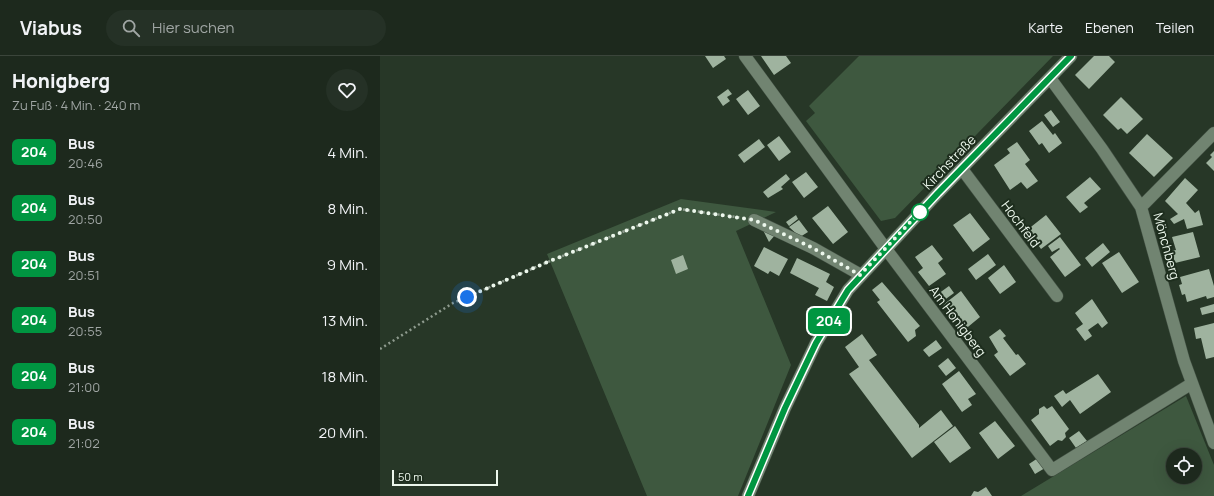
<!DOCTYPE html>
<html lang="de">
<head>
<meta charset="utf-8">
<style>
  body { margin:0; font-family:Manrope,sans-serif; background:#253126; color:#f1f3f6; height:100vh; display:flex; flex-direction:column; font-size:15px; white-space:nowrap }
  * { box-sizing:border-box; margin:0 }
  p { font-size:13px; color:#a0a6a4 }
  .icon { flex:none; width:22px; height:22px; fill:none; stroke:currentColor; stroke-width:2; stroke-linecap:round; stroke-linejoin:round }
  .map { position:relative; flex:1; overflow:hidden }
  .side { display:flex; flex-direction:column; background:#1d291d; width:380px }
  .side>* { flex:none }
  .badge { padding:0 8px; border-radius:6px; font-size:14px; line-height:26px }
  .fabs { position:absolute; left:786px; top:392px; display:grid; gap:8px }
  .fabs a { display:grid; place-items:center; width:36px; height:36px; border-radius:50%; background:#1d291d; box-shadow:0 4px 16px #0002,0 0 0 1px #3b453b; font-size:20px }
  .scale { position:absolute; left:12px; bottom:10px; width:106px; box-sizing:border-box; padding-left:4px; border:2px solid #ecf7ec; border-top:0; font-size:11px; line-height:14px; white-space:nowrap; color:#ecf7ec; -webkit-text-stroke:3px #1d2d1d; paint-order:stroke }
  .you { position:absolute; width:20px; height:20px; margin:-10px; border:3px solid #fff; border-radius:50%; background:#1a73e8; box-shadow:0 0 0 6px #1a73e833 }
  .map>.badge { position:absolute; translate:-50% -50%; box-shadow:0 0 0 2px #fff }
  .round { display:grid; place-items:center; flex:none; width:42px; height:42px; border-radius:21px; background:#253126 }
  .summary { display:flex; align-items:center; justify-content:space-between; height:68px; padding:0 12px }
  h1 { font-size:19px; font-weight:800; line-height:30px }
  ul { padding:0; list-style:none }
  li { display:flex; align-items:center; gap:12px; height:56px; padding:0 12px }
  li div { flex:1 }
  li b { display:block; font-size:15px }
  li em { font-style:normal }
  li .badge { min-width:44px; font-weight:700; text-align:center }
  header { display:flex; align-items:center; gap:24px; box-sizing:border-box; height:56px; padding:0 20px; background:#1d291d; border-bottom:1px solid #3b453b }
  header strong { font-size:19px }
  nav { display:flex; gap:22px; margin-inline-start:auto; font-size:14px }
  .search { width:280px; height:36px; background:#253126; display:flex; align-items:center; gap:10px; box-sizing:border-box; padding:0 14px; border-radius:22px; color:#a0a6a4; font-size:15px }
  main { display:flex; flex:1; min-height:0 }
  .map>svg:first-child { display:block }
</style>
</head>
<body>
<header>
<strong>Viabus</strong>
<div class="search"><svg class="icon" aria-label="search" viewBox="0 0 24 24"><circle cx="10" cy="10" r="6"/><path d="M15 15l6 6"/></svg>Hier suchen</div>
<nav><a>Karte</a><a>Ebenen</a><a>Teilen</a></nav>
</header>
<main>
<section class="side">
<div class="summary"><div><h1>Honigberg</h1><p>Zu Fuß · 4 Min. · 240 m</p></div><a class="round"><svg class="icon" aria-label="heart" viewBox="0 0 24 24"><path d="M12 20l-8-8c-3-5 5-10 8-4 3-6 11-1 8 4z"/></svg></a></div>
<ul>
<li><span class="badge" style="background:#009641;color:#fff">204</span><div><b>Bus</b><p>20:46</p></div><em>4 Min.</em></li>
<li><span class="badge" style="background:#009641;color:#fff">204</span><div><b>Bus</b><p>20:50</p></div><em>8 Min.</em></li>
<li><span class="badge" style="background:#009641;color:#fff">204</span><div><b>Bus</b><p>20:51</p></div><em>9 Min.</em></li>
<li><span class="badge" style="background:#009641;color:#fff">204</span><div><b>Bus</b><p>20:55</p></div><em>13 Min.</em></li>
<li><span class="badge" style="background:#009641;color:#fff">204</span><div><b>Bus</b><p>21:00</p></div><em>18 Min.</em></li>
<li><span class="badge" style="background:#009641;color:#fff">204</span><div><b>Bus</b><p>21:02</p></div><em>20 Min.</em></li>
</ul>
</section>
<div class="map">
<svg width="834" height="440" viewBox="0 0 834 440">
  <rect width="100%" height="100%" fill="#273727"/>
  <path fill="#3e583f" fill-rule="evenodd" d="M479,0h194l-158,162 -14,3 -75,-100 9,-8 -6,-7z
    M301,143l95,13 -40,19 55,134 -53,131h-91l-100,-242z
    M806,340l28,69v31h-193zM793,399h22v22h-22z"/>
  <path fill="#9fb39f" d="M325,0h19l2,3 -13,9z
    M381,0h25l5,7 -17,12z
    M714,0h15l6,6 -26,27 -14,-14z
    M348,33l4,5 -5,3 3,4 -7,5 -6,-9z
    M368,34l12,16 -12,9 -12,-16z
    M741,41l22,22 -16,15 -6,-6 -3,2 -15,-15z
    M671,54l9,12 -7,5 -9,-12z
    M662,65l11,14 2,-2 7,10 -13,10 -7,-10 -3,2 -10,-14z
    M767,78l26,24 -19,19 -25,-24z
    M399,80l12,16 -12,9 -12,-16z
    M379,83l6,8 -21,16 -6,-8z
    M637,86l13,18 -5,4 13,17 -11,8 -6,-7 -11,8 -16,-25 16,-12 -3,-4z
    M834,95v20l-8,-8 6,-6 -2,-2z
    M426,116l12,15 -14,11 -12,-16z
    M406,118l4,5 -9,8 2,2 -15,9 -5,-6z
    M710,121l11,12 -17,14 4,4 -8,6 -14,-16z
    M805,122l13,12 -12,13 9,10 4,-3 4,15 -16,4 -3,-10 -10,5 -4,-5 8,-5 -13,-13z
    M448,150l20,26 -15,12 -21,-26z
    M590,157l20,26 -17,13 -20,-27z
    M416,159l2,4 -9,7 -3,-4z
    M666,159l15,19 -20,15 -14,-19z
    M419,164l9,12 -8,5 -11,-10z
    M383,174l13,4 -7,8z
    M813,176l7,25 -25,6 -3,-12 4,-1 -4,-13z
    M680,181l21,28 -16,12 -15,-20 10,-8 -1,-1 -7,4 -4,-6z
    M723,187l7,9 -18,15 -7,-9z
    M552,189l11,14 -5,4 8,11 -17,12 -11,-14 5,-4 -8,-11z
    M384,191l24,12 -9,17 -9,-5 -2,3 -14,-8z
    M739,196l20,30 -17,11 -20,-30z
    M608,198l8,11 -20,15 -8,-11z
    M303,199l5,14 -12,5 -5,-14z
    M417,202l33,16 -4,8 8,5 -7,14 -12,-6 4,-7 -29,-15z
    M624,209l12,17 -16,12 -12,-16z
    M829,213l5,17v11l-7,2 -1,-3 -19,6 -2,-8 -3,1 -3,-10 3,-1 -2,-7z
    M502,226l38,44 -5,4 1,6 -8,6 -31,-40 3,-2 -8,-10z
    M569,230l5,7 -11,8 -5,-7z
    M581,235l19,26 -17,14 -20,-26z
    M712,243l16,24 -6,5 -4,-5 -10,7 4,6 -7,5 -9,-12 7,-5 -8,-11z
    M834,248v8l-12,3 -2,-7z
    M834,267v34l-8,2 -5,-21 -5,1 -2,-11z
    M620,273l6,7 -3,2 13,17 2,-1 8,10 -16,12 -16,-21 4,-3 -9,-15z
    M482,278l15,21 -8,5 50,65v3l22,-18 12,16 -41,32 -63,-84 10,-7 -14,-20z
    M556,284l6,8 -13,9 -6,-7z
    M568,302l8,10 -10,8 -8,-10z
    M579,315l17,23 -8,5 4,6 -10,7 -20,-28z
    M718,318l13,18 -31,22 -10,-14 -8,7 -8,-11 9,-6 3,4z
    M664,350l3,3 5,-3 17,23 -4,4 1,4 -4,4 -4,-1 -8,6 -19,-26 8,-6v-5z
    M615,365l20,25 -17,13 -19,-26z
    M575,370l16,22 -21,15 -16,-21z
    M699,375l8,10 -11,7 -7,-10z
    M658,402l7,10 -10,6 -6,-10z
    M606,431l6,9h-21l3,-5 4,1z"/>
  <g fill="none" stroke-linecap="round" stroke-linejoin="round">
    <g stroke="#445245" stroke-width="13">
      <path id="minor" d="M365,0l141,193 166,221 139,-86
        M670,22l52,71 39,58 43,154 30,82
        M582,113l95,127
        M761,151l73,-74
        M374,164l59,28 48,27
        M368,440l37,-88 31,-65 32,-53 90,-97 133,-137"/>
    </g>
    <path stroke="#8e9b8e" stroke-width="2.5" stroke-dasharray="2 3" stroke-linecap="butt" d="M0,293l73,-46 97,-42 130,-52 63,9"/>
    <use href="#minor" stroke="#718471" stroke-width="12"/>
  </g>
  <g fill="none" stroke-linecap="round" stroke-linejoin="round">
    <g stroke="#fff" stroke-width="9">
      <path id="line" d="M368,440l37,-88 31,-65 32,-53 90,-97 133,-137"/>
    </g>
    <use href="#line" stroke="#009641" stroke-width="6"/>
    <path stroke="#ecf7ec" stroke-width="4" stroke-dasharray="0 7.2" d="M87,241l83,-36 130,-52 74,11 59,28 47,27 60,-63"/>
  </g>
  <circle fill="#fff" stroke="#009641" stroke-width="2" cx="540" cy="156" r="8"/>
  <g text-anchor="middle" stroke-width="4" stroke-linejoin="round" paint-order="stroke">
    <g font-size="13" fill="#ecf7ec" stroke="#1d2d1d">
      <text transform="translate(569 106) rotate(-46)" y="5">Kirchstraße</text>
      <text transform="translate(641 168) rotate(53)" y="5">Hochfeld</text>
      <text transform="translate(787 190) rotate(75)" y="5">Mönchberg</text>
      <text transform="translate(578 265) rotate(53)" y="5">Am Honigberg</text>
    </g>
  </g>
</svg>
<div class="fabs">
<a><svg class="icon" aria-label="locate" viewBox="0 0 24 24"><circle cx="12" cy="12" r="6"/><path d="M12 2v4M12 18v4M2 12h4M18 12h4"/></svg></a>
</div>
<div class="scale">50 m</div>
<div class="you" style="left:87px;top:241px"></div>
<b class="badge" style="left:449px;top:265px;background:#009641;color:#fff">204</b>
</div>
</main>
</body>
</html>
